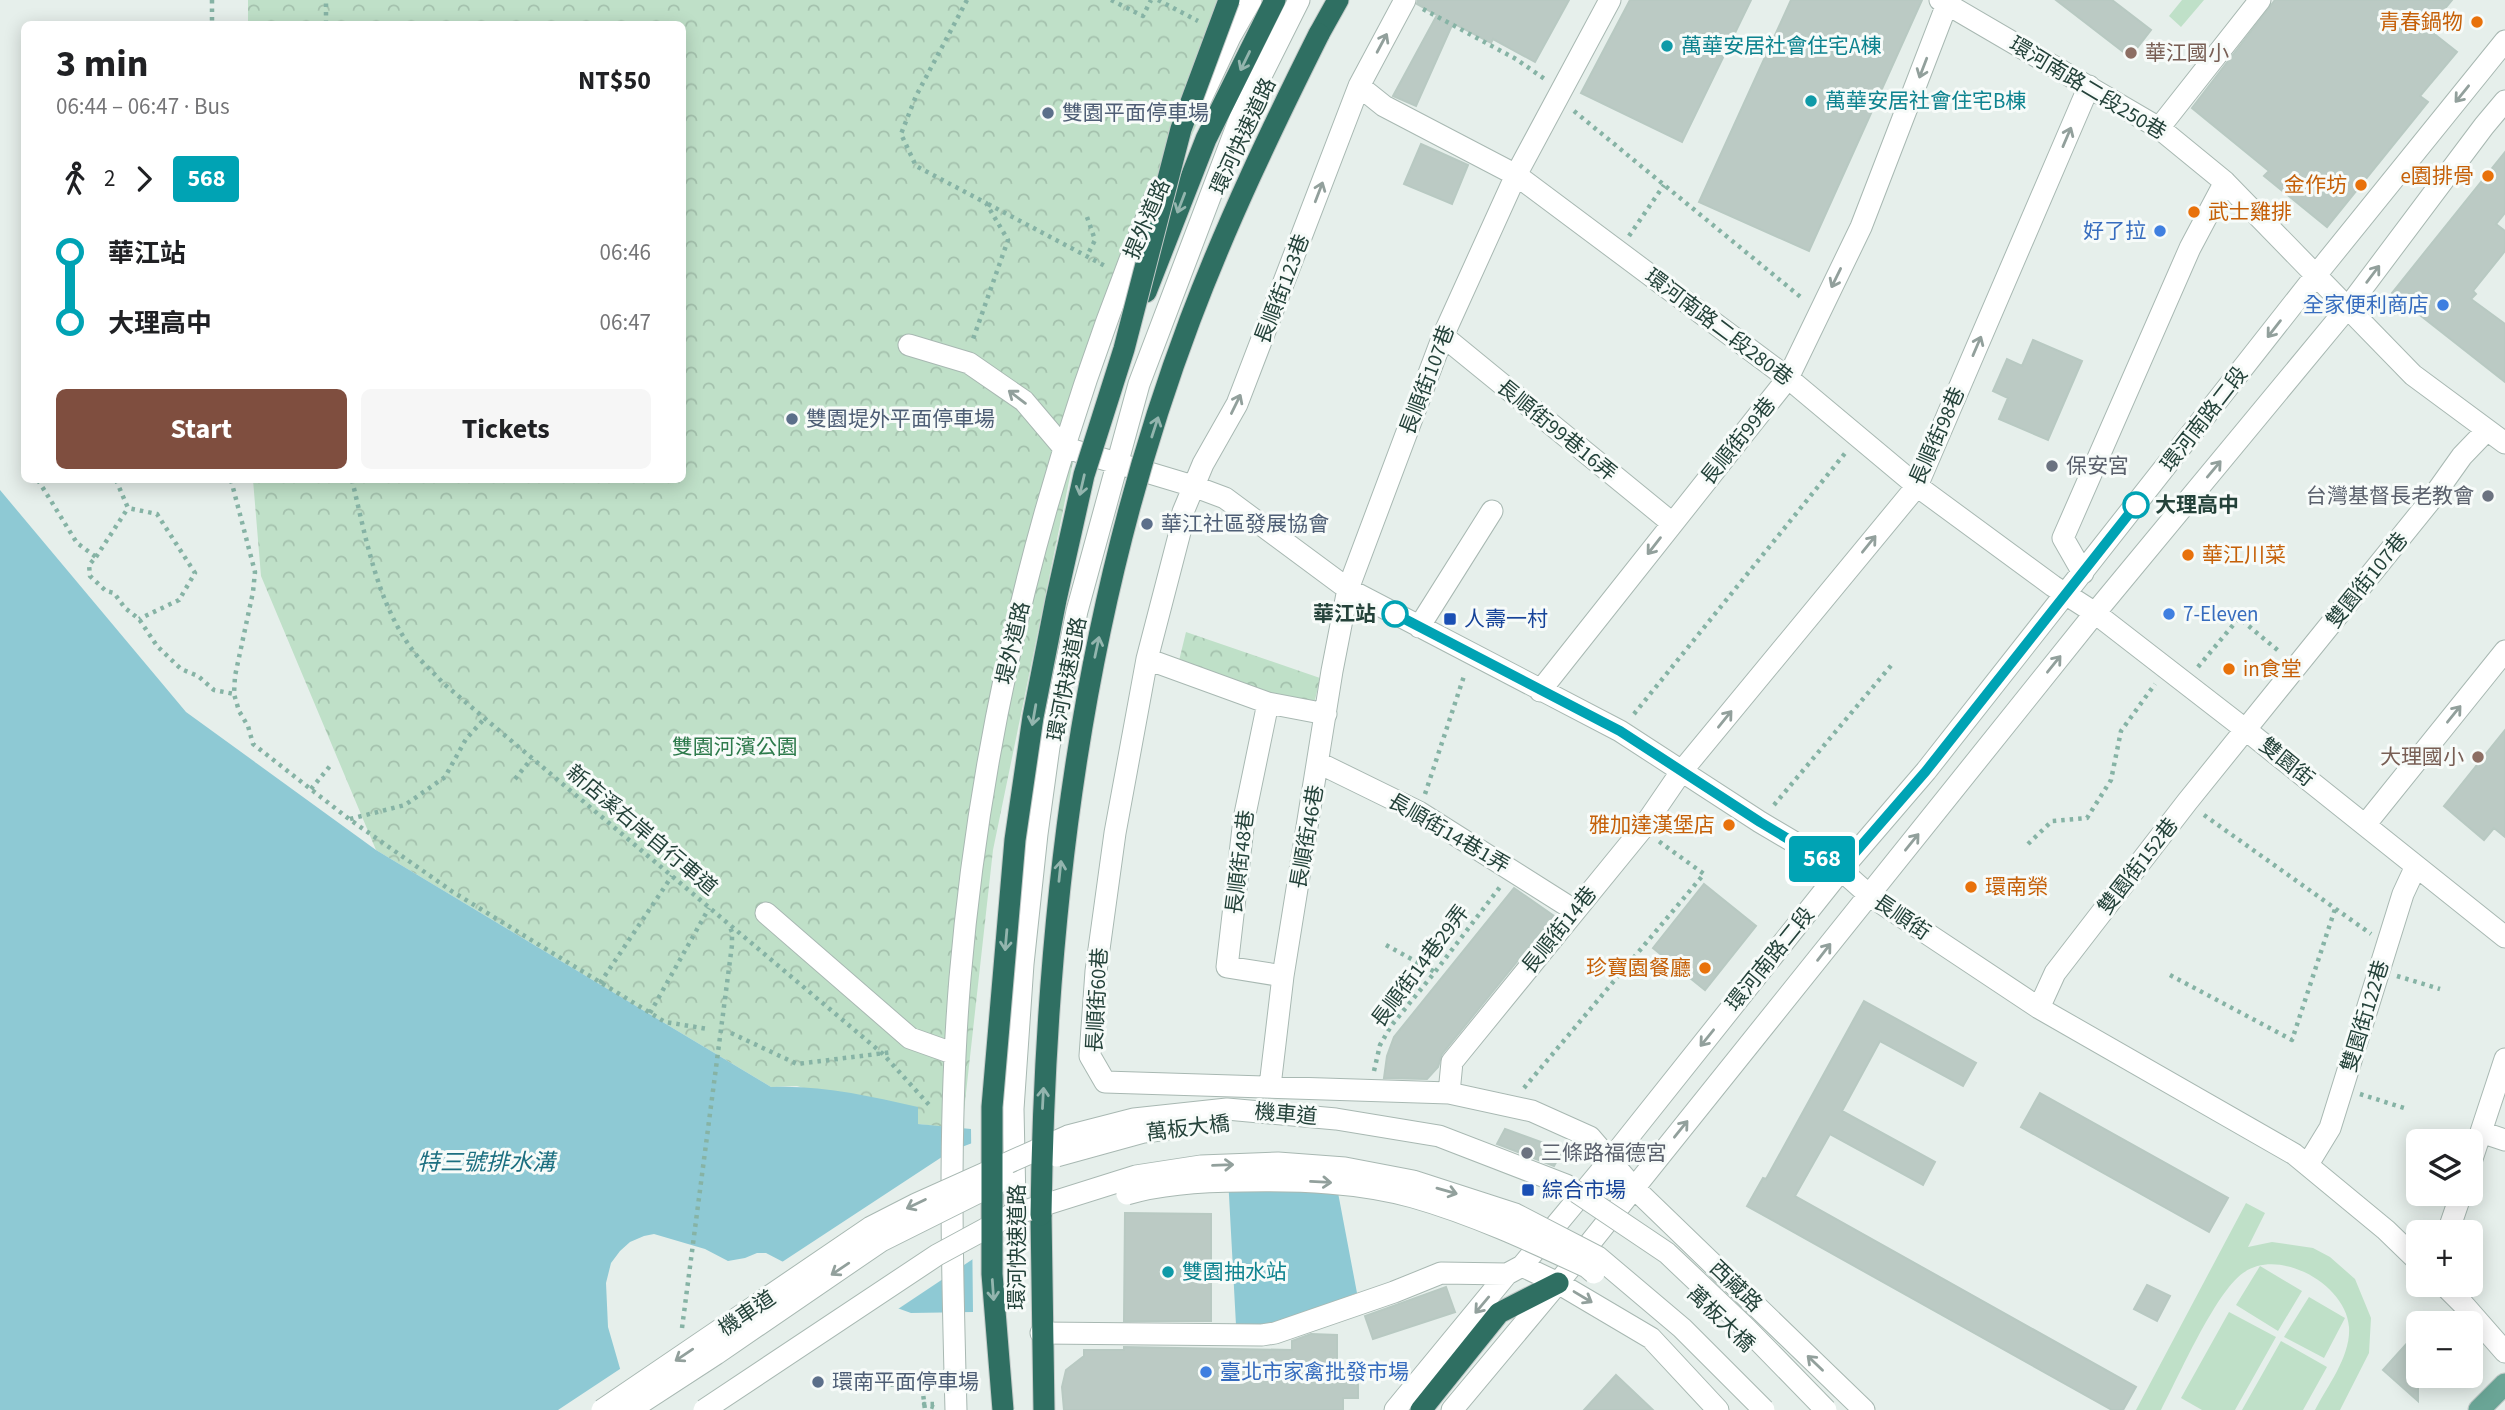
<!DOCTYPE html>
<html lang="en">
<head>
<meta charset="utf-8">
<style>
  body { margin:0; font-family:"Source Sans 3","Noto Sans TC",sans-serif; background:#f6f6f6; color:#202124; height:100vh; display:flex; flex-direction:column; font-size:26px; white-space:nowrap }
  * { box-sizing:border-box; margin:0 }
  p { font-size:23px; color:#757577 }
  .icon { flex:none; width:38px; height:38px; fill:none; stroke:currentColor; stroke-width:2; stroke-linecap:round; stroke-linejoin:round }
  .map { position:relative; flex:1; overflow:hidden }
  .side { position:absolute; left:21px; top:21px; width:665px; height:462px; display:flex; flex-direction:column; background:#fff; border-radius:10px; box-shadow:0 4px 18px #0003 }
  .side>* { flex:none }
  .badge { padding:0 14px; border-radius:5px; font-size:24px; line-height:46px }
  .fabs { position:absolute; left:2406px; top:1129px; display:grid; gap:14px }
  .fabs a { display:grid; place-items:center; width:77px; height:77px; border-radius:10px; background:#fff; box-shadow:0 4px 18px #0003; font-size:35px }
  .map>.badge { position:absolute; translate:-50% -50%; box-shadow:0 0 0 4px #fff }
  .legs { display:flex; align-items:center; gap:10px; height:77px; padding:0 35px; font-size:23px }
  .legs p { margin-inline-start:auto }
  .headline { display:flex; align-items:center; justify-content:space-between; height:119px; padding:0 35px }
  h1 { font-size:38px; font-weight:700; line-height:52px }
  .button { display:flex; gap:14px; margin-top:auto; padding:14px 35px }
  .button a { flex:1; height:80px; border-radius:10px; background:#7f4e3f; color:#fff; font-size:28px; font-weight:700; line-height:80px; text-align:center }
  .button a+a { background:#f6f6f6; color:#202124 }
  ul { padding:0 35px; list-style:none }
  li { display:flex; align-items:center; gap:24px; height:70px; font-size:26px }
  li i { display:grid; place-items:center; width:10px; height:100%; margin:0 9px; background:currentColor }
  li i::after { content:''; width:18px; height:18px; margin:-9px; border:5px solid; border-radius:50%; background:#fff }
  li p { margin-inline-start:auto }
  li:first-child i { background:linear-gradient(#0000 50%,currentColor 0) }
  li:last-child i { background:linear-gradient(currentColor 50%,#0000 0) }
  .map>svg:first-child { display:block }
</style>
</head>
<body>
<div class="map">
<svg width="2505" height="1410" viewBox="0 0 2505 1410">
  <defs>
    <pattern id="park-crowns" width="20" height="18" patternUnits="userSpaceOnUse" patternTransform="scale(1.75)"><rect width="20" height="18" fill="#bfe0c8"/><path d="M2 6a3 3 0 1 1 6 0M12 15a3 3 0 1 1 6 0" fill="none" stroke="#a4c1ad"/></pattern>
  </defs>
  <rect width="100%" height="100%" fill="#e6efeb"/>
  <path fill="#bfe0c8" d="M2182,0h22l-23,27 -12,-11z
    M2246,1203l19,10 -17,34 24,-5 41,6 17,9 25,22 16,39 -2,35 -29,57h-25c13,-25 36,-54 34,-83 -3,-43 -70,-80 -106,-54 -28,20 -64,103 -82,137h-25z
    M2260,1266l42,25 -24,40 -42,-26z
    M2309,1297l36,21 -21,40 -40,-21z
    M2229,1312l47,25 -41,73h-33l-21,-12z
    M2281,1341l46,26 -24,43h-61z"/>
  <path fill="url(#park-crowns)" d="M248,0h1004l-156,350 -103,500 -31,279 -44,-5 -121,-38 -26,1 -395,-237 -115,-274 -8,-96h429v-456h-434z
    M1186,632l134,46 -5,22 -5,5 -133,-36z"/>
  <path fill="#8ec9d4" d="M0,490l186,222 190,138 395,237c51,-2 98,9 147,20v17l53,5 2,183 -62,1 -97,-35 -48,-25h-9l-12,5 -17,3 -23,-12 -51,-15 -10,2 -14,6 -10,9 -9,12 -5,20 2,44 24,83h-632z
    M1228,1177l108,5 21,111 -80,31 -41,1z"/>
  <path fill="#e6efeb" d="M975,1142l1,115 -81,54 -83,-29 -33,-18 172,-113z
    M623,1367l13,43h-78z"/>
  <path fill="#bbcac4" stroke="#b8c9c2" stroke-width="2" d="M1418,0h151l-34,62 -42,-23 -2,4 -38,-20 -37,83 -23,-10 44,-81 -20,-11z
    M1630,0h121l-69,142 -101,-49z
    M1791,0h131l-113,251 -110,-49z
    M2056,0h56l39,30 -21,27z
    M2275,0h177l-24,29 29,23 -37,44 8,6 -101,125 -63,-51 5,-5 -77,-63z
    M1421,144l47,21 -16,39 -48,-20z
    M2505,152v61l-9,11 9,7v20l-32,40 3,3 -5,5 34,25v58l-113,-89z
    M2033,340l49,21 -34,79 -49,-21 9,-21 -15,-7 14,-32 15,7z
    M2505,730v107l-11,-9 -10,12 -40,-34z
    M1704,884l52,42 -51,64 -52,-42z
    M1514,888l40,28 -112,138 -4,13 -11,12 -43,-1 3,-22 7,-19z
    M1864,1001l112,62 -13,23 -83,-45 -38,70 93,51 -12,23 -93,-51 -35,62 341,191 -13,23h-11l-365,-204 16,-28 3,1z
    M2040,1093l188,105 -19,34 -188,-105z
    M1505,1129l58,21 -9,16 -57,-22z
    M1125,1213l86,1v107h-87z
    M2147,1285l23,11 -13,25 -23,-12z
    M1446,1287l9,25 -82,27 -8,-23z
    M2418,1331v70l-35,-31z
    M1311,1334l26,1v37h21v26h-15v12h-279l-2,-23 4,-17 18,-14v-6h40v-3l168,3v-9z
    M1616,1375l37,35h-69z"/>
  <g fill="none" stroke-linecap="round" stroke-linejoin="round">
    <g stroke="#a8b8b2" stroke-width="23">
      <path id="minor" d="M1405,0l-46,86 -122,318 -34,60 -20,48 -2,16 -34,131 -32,174 -19,138 -6,85 15,26 344,11 83,18 58,26 43,50 231,223
        M1940,0l219,128 66,54 188,193 92,68
        M1359,86l25,20 132,69 272,203 129,108 136,100 42,27 151,117 259,207
        M1200,101l30,-64 21,-37
        M2159,128l101,-128
        M1443,336l229,187
        M909,345l60,18 55,38 39,46
        M1063,447l130,39 32,12 123,91 272,142 140,91 81,48 28,25 170,113 255,146 92,76 32,31
        M2083,573l-20,-35 127,-290 35,-66
        M1419,627l73,-116
        M1147,659l121,44 58,11
        M1540,691l248,-313 73,-151 86,-223
        M1268,703l-24,116 -17,148 56,9
        M1319,763l100,49 155,98
        M2365,825l140,-174
        M766,913l144,125 45,16
        M2039,1008l16,-35 132,-171 243,-301 32,-45 25,-26
        M1270,1086l13,-110 49,-305 16,-82 95,-253 73,-161 94,-175
        M1449,1093l3,-31 190,-233 39,-57 236,-286 172,-400
        M2481,1132l24,8
        M2471,1162l34,-103
        M2308,1164l22,-36 73,-234 13,-28
        M1015,1203l-2,-94 10,-145 14,-130 12,-87 28,-136 62,-227 101,-266 59,-118
        M2448,1232l13,-38
        M1522,1266l36,17 93,55 67,72
        M2443,1284l20,20 42,48
        M1041,1333l221,2 13,-2 119,-41 47,-19 66,1
        M956,1410c-4,-144 -8,-289 4,-432 23,-271 93,-537 198,-788
        M1395,1410l112,-136 15,-8 89,-107 230,-289 85,-99 390,-496 189,-234
        M1452,1410l106,-127 537,-670 254,-307 135,-180 21,-25"/>
    </g>
    <g stroke="#c2cac8" stroke-width="23">
      <path id="major" d="M2479,1410l26,-26"/>
    </g>
    <g stroke="#c2cac8" stroke-width="23">
      <path id="highway" d="M1319,34l19,-34
        M1146,292l60,-153 69,-139
        M1041,1215l3,195
        M1421,1410l78,-97 59,-30"/>
    </g>
    <path stroke="#86b3a5" stroke-width="4.5" stroke-dasharray="3.5 5" stroke-linecap="butt" d="M212,0v24
      M967,0l-51,96 -15,38 15,32 70,37 22,37 -36,102
      M1111,0l32,16 8,-16
      M1158,0l40,21
      M1423,9l93,50 30,21
      M326,24v-24
      M1574,111l229,188
      M988,204l119,63
      M1087,217l8,23 -8,16
      M1629,236l35,-51
      M24,455v6
      M38,480l39,63 19,14 -7,8 1,11 16,15 8,2 11,15 14,11 18,27 24,23 17,7 16,14 20,4
      M116,480l12,28 29,6 38,59 -16,27 -40,19
      M231,480l24,92 -2,20 -18,84 -1,18 5,17 9,15 5,18 96,75 104,73 212,130 43,7
      M352,480c14,58 25,124 62,172 9,12 20,21 30,32l439,370 48,53
      M96,557l32,-49
      M2198,667l41,-49 42,35
      M1634,714l212,-262
      M515,779l17,-21
      M311,789l19,-23
      M1425,794l40,-121
      M1774,805l120,-143
      M2204,815l167,119
      M350,819l55,-14 40,-28 21,-38 19,-21
      M2028,844l24,-23 35,-3 24,-38 10,-49 34,-47
      M1386,945l49,27
      M2170,975l122,65 43,-131
      M2397,976l43,13
      M600,983l72,-107
      M650,1013l59,-105
      M731,1033l66,31 96,-12
      M1374,1071l6,-26 11,-19 44,-54 65,-85
      M1524,1088l180,-214 -47,-34
      M2360,1094l44,14
      M682,1328l50,-383v-13l-3,-7
      M882,1387l39,-10 4,33
      M934,1404h-10l12,4"/>
    <use href="#minor" stroke="#fff" stroke-width="21"/>
    <use href="#major" stroke="#6aa596" stroke-width="21"/>
    <use href="#highway" stroke="#2f6f62" stroke-width="21"/>
    <g stroke="#a8b8b2" stroke-width="23" stroke-linecap="butt">
      <path id="minor-bridge" d="M1057,1156l87,-24 24,-3
        M1127,1194c37,-11 77,-13 116,-13 57,-1 115,1 170,16 60,17 118,44 174,70l7,6
        M602,1410l269,-183 45,-23 152,-68 66,-17 93,-10 109,10 103,17 127,49 101,68 77,73 82,84
        M630,1410l86,-56 165,-113 124,-62
        M704,1410l233,-155 72,-39 127,-40 65,-10 77,-3 67,5 68,13 102,33 83,43 84,71 82,82"/>
    </g>
    <g stroke="#c2cac8" stroke-width="23" stroke-linecap="butt">
      <path id="highway-bridge" d="M1041,1215c4,-304 41,-609 149,-895 37,-98 82,-192 129,-286
        M1003,1410l-11,-136v-167l23,-267 18,-123 23,-117 28,-125 40,-126 57,-220 48,-129"/>
    </g>
    <use href="#minor-bridge" stroke="#fff" stroke-width="21"/>
    <use href="#highway-bridge" stroke="#2f6f62" stroke-width="21"/>
  </g>
  <defs><path id="oneway-shaft" d="M-6 0H5M1.5-3L5.5 0L1.5 3" fill="none" stroke-width="1.6" stroke-linecap="round" stroke-linejoin="round" transform="scale(1.75)"/></defs>
  <g stroke="#92a09c">
    <use href="#oneway-shaft" transform="translate(1382 43) rotate(-62)"/>
    <use href="#oneway-shaft" transform="translate(1923 68) rotate(111)"/>
    <use href="#oneway-shaft" transform="translate(2462 94) rotate(129)"/>
    <use href="#oneway-shaft" transform="translate(2067 137) rotate(-67)"/>
    <use href="#oneway-shaft" transform="translate(1319 192) rotate(-69)"/>
    <use href="#oneway-shaft" transform="translate(2373 274) rotate(-53)"/>
    <use href="#oneway-shaft" transform="translate(1836 278) rotate(116)"/>
    <use href="#oneway-shaft" transform="translate(2274 329) rotate(128)"/>
    <use href="#oneway-shaft" transform="translate(1977 346) rotate(-67)"/>
    <use href="#oneway-shaft" transform="translate(1017 397) rotate(-143)"/>
    <use href="#oneway-shaft" transform="translate(1236 404) rotate(-64)"/>
    <use href="#oneway-shaft" transform="translate(2214 469) rotate(-50)"/>
    <use href="#oneway-shaft" transform="translate(1869 544) rotate(-51)"/>
    <use href="#oneway-shaft" transform="translate(1654 546) rotate(128)"/>
    <use href="#oneway-shaft" transform="translate(2054 664) rotate(-51)"/>
    <use href="#oneway-shaft" transform="translate(2454 714) rotate(-51)"/>
    <use href="#oneway-shaft" transform="translate(1725 719) rotate(-51)"/>
    <use href="#oneway-shaft" transform="translate(1912 842) rotate(-51)"/>
    <use href="#oneway-shaft" transform="translate(1824 952) rotate(-52)"/>
    <use href="#oneway-shaft" transform="translate(1707 1038) rotate(129)"/>
    <use href="#oneway-shaft" transform="translate(1681 1129) rotate(-51)"/>
    <use href="#oneway-shaft" transform="translate(1223 1165) rotate(-2)"/>
    <use href="#oneway-shaft" transform="translate(1321 1182) rotate(3)"/>
    <use href="#oneway-shaft" transform="translate(1447 1191) rotate(16)"/>
    <use href="#oneway-shaft" transform="translate(916 1204) rotate(154)"/>
    <use href="#oneway-shaft" transform="translate(840 1269) rotate(146)"/>
    <use href="#oneway-shaft" transform="translate(1583 1297) rotate(31)"/>
    <use href="#oneway-shaft" transform="translate(1482 1305) rotate(130)"/>
    <use href="#oneway-shaft" transform="translate(684 1355) rotate(146)"/>
    <use href="#oneway-shaft" transform="translate(1815 1363) rotate(-136)"/>
  </g>
  <g stroke="#93b5ae">
    <use href="#oneway-shaft" transform="translate(1245 61) rotate(116)"/>
    <use href="#oneway-shaft" transform="translate(1181 203) rotate(111)"/>
    <use href="#oneway-shaft" transform="translate(1155 427) rotate(-72)"/>
    <use href="#oneway-shaft" transform="translate(1082 485) rotate(103)"/>
    <use href="#oneway-shaft" transform="translate(1097 647) rotate(-78)"/>
    <use href="#oneway-shaft" transform="translate(1034 715) rotate(100)"/>
    <use href="#oneway-shaft" transform="translate(1060 871) rotate(-84)"/>
    <use href="#oneway-shaft" transform="translate(1006 940) rotate(95)"/>
    <use href="#oneway-shaft" transform="translate(1043 1098) rotate(-87)"/>
    <use href="#oneway-shaft" transform="translate(993 1290) rotate(86)"/>
  </g>
  <g fill="none" stroke-linecap="round" stroke-linejoin="round">
    <g stroke="#fff" stroke-width="16">
      <path id="line-1" d="M1395,614l225,117 140,91 80,48 86,-99 210,-266"/>
    </g>
    <use href="#line-1" stroke="#00a3b4" stroke-width="10"/>
  </g>
  <g fill="#e8710a" stroke="#f7fbf9" stroke-width="2.5">
    <circle cx="2477" cy="22" r="7"/>
    <circle cx="2488" cy="176" r="7"/>
    <circle cx="2361" cy="185" r="7"/>
    <circle cx="2194" cy="212" r="7"/>
    <circle cx="2188" cy="555" r="7"/>
    <circle cx="2229" cy="669" r="7"/>
    <circle cx="1729" cy="825" r="7"/>
    <circle cx="1971" cy="887" r="7"/>
    <circle cx="1705" cy="968" r="7"/>
  </g>
  <g fill="#0f9aa8" stroke="#f7fbf9" stroke-width="2.5">
    <circle cx="1667" cy="46" r="7"/>
    <circle cx="1811" cy="101" r="7"/>
    <circle cx="1168" cy="1272" r="7"/>
  </g>
  <g fill="#8d6e63" stroke="#f7fbf9" stroke-width="2.5">
    <circle cx="2131" cy="53" r="7"/>
    <circle cx="2478" cy="757" r="7"/>
  </g>
  <g fill="#5c6f8a" stroke="#f7fbf9" stroke-width="2.5">
    <circle cx="1048" cy="113" r="7"/>
    <circle cx="792" cy="419" r="7"/>
    <circle cx="1147" cy="524" r="7"/>
    <circle cx="818" cy="1382" r="7"/>
  </g>
  <g fill="#3f7fe0" stroke="#f7fbf9" stroke-width="2.5">
    <circle cx="2160" cy="231" r="7"/>
    <circle cx="2443" cy="305" r="7"/>
    <circle cx="2169" cy="614" r="7"/>
    <circle cx="1206" cy="1372" r="7"/>
  </g>
  <g fill="#6b7280" stroke="#f7fbf9" stroke-width="2.5">
    <circle cx="2052" cy="466" r="7"/>
    <circle cx="2488" cy="496" r="7"/>
    <circle cx="1527" cy="1153" r="7"/>
  </g>
  <g fill="#fff" stroke="#00a3b4" stroke-width="3.5">
    <circle cx="2136" cy="505" r="12"/>
    <circle cx="1395" cy="614" r="12"/>
  </g>
  <g fill="#1a4fb4" stroke="#f7fbf9" stroke-width="2.5">
    <rect x="1443" y="612" width="14" height="14" rx="3.5"/>
    <rect x="1521" y="1183" width="14" height="14" rx="3.5"/>
  </g>
  <g text-anchor="middle" stroke-width="6" stroke-linejoin="round" paint-order="stroke">
    <g font-size="21" fill="#c56008" stroke="#f7fbf9" text-anchor="end">
      <text x="2463" y="29">青春鍋物</text>
      <text x="2474" y="183">e園排骨</text>
      <text x="2347" y="192">金作坊</text>
      <text x="2208" y="219" text-anchor="start">武士雞排</text>
      <text x="2202" y="562" text-anchor="start">華江川菜</text>
      <text x="2243" y="676" text-anchor="start">in食堂</text>
      <text x="1715" y="832">雅加達漢堡店</text>
      <text x="1985" y="894" text-anchor="start">環南榮</text>
      <text x="1691" y="975">珍寶園餐廳</text>
    </g>
    <g font-size="21" fill="#0d838f" stroke="#f7fbf9" text-anchor="start">
      <text x="1681" y="53">萬華安居社會住宅A棟</text>
      <text x="1825" y="108">萬華安居社會住宅B棟</text>
      <text x="1182" y="1279">雙園抽水站</text>
    </g>
    <g font-size="21" fill="#785e54" stroke="#f7fbf9" text-anchor="start">
      <text x="2145" y="60">華江國小</text>
      <text x="2464" y="764" text-anchor="end">大理國小</text>
    </g>
    <g font-size="21" fill="#24423a" stroke="#f7fbf9">
      <text transform="translate(2088 88) rotate(31)" y="7">環河南路二段250巷</text>
      <text transform="translate(1243 136) rotate(-65)" y="7">環河快速道路</text>
      <text transform="translate(1147 219) rotate(-67)" y="7">提外道路</text>
      <text transform="translate(1282 289) rotate(-69)" y="7">長順街123巷</text>
      <text transform="translate(1719 327) rotate(37)" y="7">環河南路二段280巷</text>
      <text transform="translate(1427 380) rotate(-69)" y="7">長順街107巷</text>
      <text transform="translate(2204 419) rotate(-52)" y="7">環河南路二段</text>
      <text transform="translate(1557 430) rotate(39)" y="7">長順街99巷16弄</text>
      <text transform="translate(1937 436) rotate(-66)" y="7">長順街98巷</text>
      <text transform="translate(1738 441) rotate(-51)" y="7">長順街99巷</text>
      <text transform="translate(2367 580) rotate(-51)" y="7">雙園街107巷</text>
      <text transform="translate(1013 643) rotate(-77)" y="7">堤外道路</text>
      <text transform="translate(1067 679) rotate(-79)" y="7">環河快速道路</text>
      <text transform="translate(2287 762) rotate(39)" y="7">雙園街</text>
      <text transform="translate(642 830) rotate(40)" y="7">新店溪右岸自行車道</text>
      <text transform="translate(1449 833) rotate(30)" y="7">長順街14巷1弄</text>
      <text transform="translate(1307 837) rotate(-80)" y="7">長順街46巷</text>
      <text transform="translate(1240 862) rotate(-83)" y="7">長順街48巷</text>
      <text transform="translate(2138 866) rotate(-52)" y="7">雙園街152巷</text>
      <text transform="translate(1902 917) rotate(34)" y="7">長順街</text>
      <text transform="translate(1559 930) rotate(-51)" y="7">長順街14巷</text>
      <text transform="translate(1770 959) rotate(-51)" y="7">環河南路二段</text>
      <text transform="translate(1420 966) rotate(-53)" y="7">長順街14巷29弄</text>
      <text transform="translate(1097 1000) rotate(-87)" y="7">長順街60巷</text>
      <text transform="translate(2365 1016) rotate(-73)" y="7">雙園街122巷</text>
      <text transform="translate(1286 1114) rotate(5)" y="7">機車道</text>
      <text transform="translate(1188 1128) rotate(-7)" y="7">萬板大橋</text>
      <text transform="translate(1017 1247) rotate(-90)" y="7">環河快速道路</text>
      <text transform="translate(1736 1286) rotate(44)" y="7">西藏路</text>
      <text transform="translate(747 1313) rotate(-34)" y="7">機車道</text>
      <text transform="translate(1721 1319) rotate(44)" y="7">萬板大橋</text>
    </g>
    <g font-size="21" fill="#4e5e75" stroke="#f7fbf9" text-anchor="start">
      <text x="1062" y="120">雙園平面停車場</text>
      <text x="806" y="426">雙園堤外平面停車場</text>
      <text x="1161" y="531">華江社區發展協會</text>
      <text x="832" y="1389">環南平面停車場</text>
    </g>
    <g font-size="21" fill="#366cbe" stroke="#f7fbf9" text-anchor="end">
      <text x="2146" y="238">好了拉</text>
      <text x="2429" y="312">全家便利商店</text>
      <text x="2183" y="621" text-anchor="start">7-Eleven</text>
      <text x="1220" y="1379" text-anchor="start">臺北市家禽批發市場</text>
    </g>
    <g font-size="21" fill="#5b616d" stroke="#f7fbf9" text-anchor="start">
      <text x="2066" y="473">保安宮</text>
      <text x="2474" y="503" text-anchor="end">台灣基督長老教會</text>
      <text x="1541" y="1160">三條路福德宮</text>
    </g>
    <g font-size="21" font-weight="bold" fill="#24423a" stroke="#f7fbf9" text-anchor="start">
      <text x="2155" y="512">大理高中</text>
      <text x="1376" y="621" text-anchor="end">華江站</text>
    </g>
    <g font-size="21" fill="#164399" stroke="#f7fbf9" text-anchor="start">
      <text x="1464" y="626">人壽一村</text>
      <text x="1542" y="1197">綜合市場</text>
    </g>
    <g font-size="21" fill="#2d7a4b" stroke="#f7fbf9">
      <text x="735" y="754">雙園河濱公園</text>
    </g>
    <g font-size="23" font-style="italic" fill="#1c6f80" stroke="#f7fbf9">
      <text x="486" y="1170">特三號排水溝</text>
    </g>
  </g>
</svg>
<div class="fabs">
<a><svg class="icon" aria-label="layers" viewBox="0 0 24 24"><path d="M12 4l9 5-9 5-9-5zM3 14l9 5 9-5"/></svg></a>
<a>+</a>
<a>−</a>
</div>
<b class="badge" style="left:1822px;top:859px;background:#00a3b4;color:#fff">568</b>
<section class="side">
<div class="headline"><div><h1>3 min</h1><p>06:44 – 06:47 · Bus</p></div><b>NT$50</b></div>
<div class="legs"><svg class="icon" aria-label="walk" viewBox="0 0 24 24"><circle cx="13" cy="4" r="2"/><path d="M13 8l-2 6 4 7M11 14l-3 7M7 12l3-4h3l4 4"/></svg>2<svg class="icon" aria-label="forward" viewBox="0 0 24 24"><path d="M9 5l7 7-7 7"/></svg><b class="badge" style="background:#00a3b4;color:#fff">568</b></div>
<ul>
<li><i style="color:#00a3b4"></i><b>華江站</b><p>06:46</p></li>
<li><i style="color:#00a3b4"></i><b>大理高中</b><p>06:47</p></li>
</ul>
<div class="button"><a>Start</a><a>Tickets</a></div>
</section>
</div>
</body>
</html>
